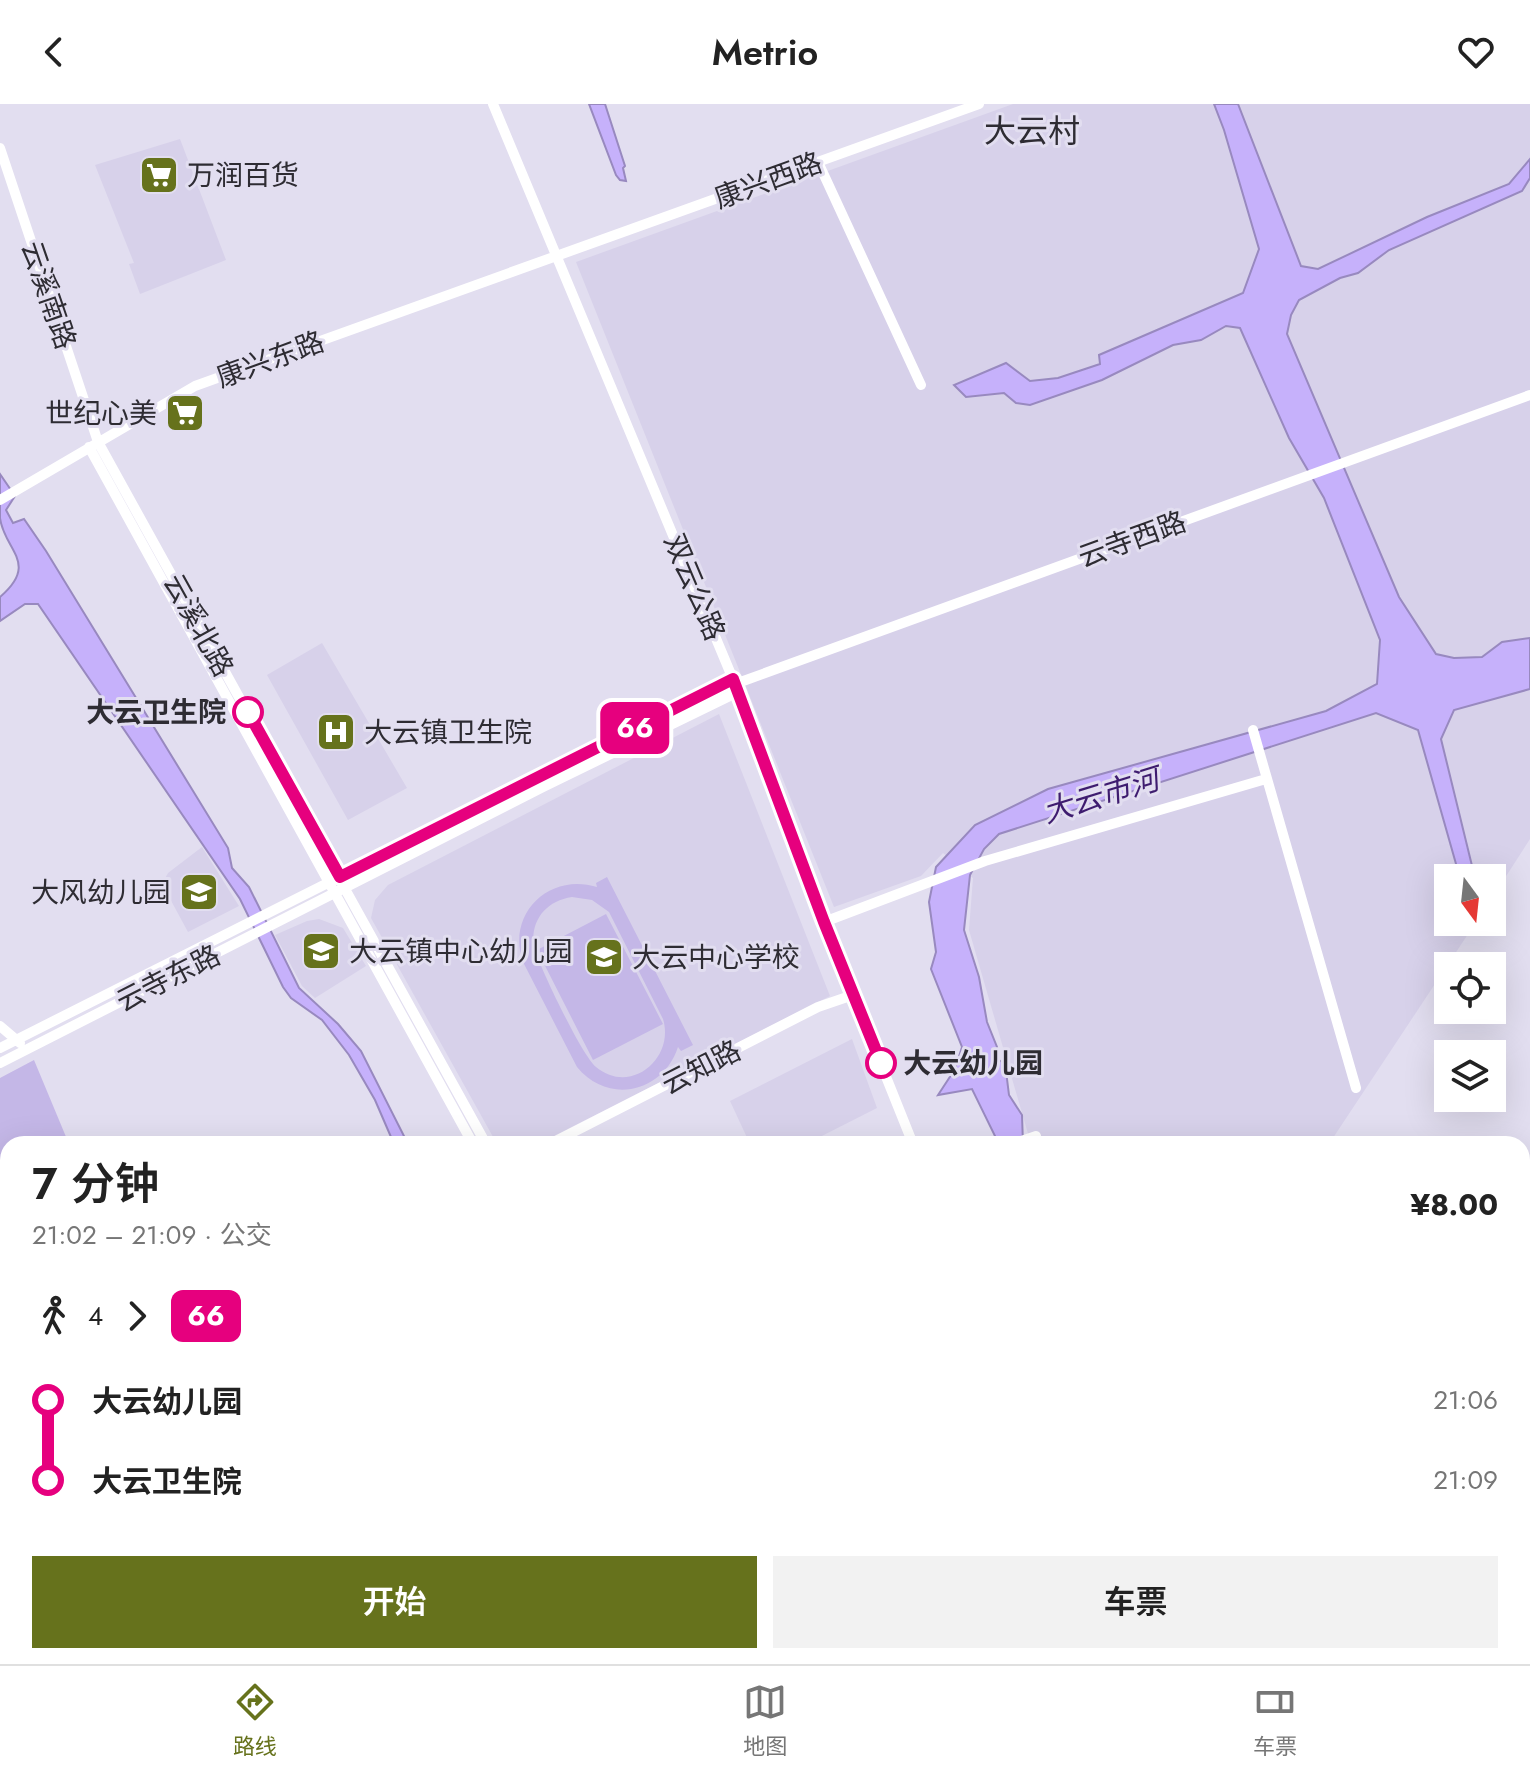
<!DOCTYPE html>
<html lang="zh">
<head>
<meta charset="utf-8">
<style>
  body { margin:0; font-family:Jost,"Noto Sans SC",sans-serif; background:#f2f2f2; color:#222; height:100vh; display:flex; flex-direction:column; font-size:30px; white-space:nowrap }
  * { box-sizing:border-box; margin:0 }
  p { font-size:26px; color:#767676 }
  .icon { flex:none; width:44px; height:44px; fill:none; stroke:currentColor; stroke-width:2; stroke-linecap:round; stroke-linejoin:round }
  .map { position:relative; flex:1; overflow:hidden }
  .drawer { position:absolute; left:0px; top:1032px; width:1530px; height:528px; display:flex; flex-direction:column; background:#fff; border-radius:24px 24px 0 0; box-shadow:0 8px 32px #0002 }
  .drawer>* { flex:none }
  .badge { padding:0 16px; border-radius:12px; font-size:28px; line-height:52px }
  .needle { width:52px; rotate:165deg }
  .buttons { position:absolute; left:1434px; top:760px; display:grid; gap:16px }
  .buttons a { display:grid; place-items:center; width:72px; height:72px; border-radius:0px; background:#fff; box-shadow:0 8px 32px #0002; font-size:40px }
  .map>.badge { position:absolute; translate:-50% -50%; box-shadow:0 0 0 4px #fff }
  .legs { display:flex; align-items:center; gap:12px; height:88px; padding:0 32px; font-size:26px }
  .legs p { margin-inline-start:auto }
  .headline { display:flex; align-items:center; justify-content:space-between; height:136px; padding:0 32px }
  h1 { font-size:44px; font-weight:600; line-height:60px }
  .button { display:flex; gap:16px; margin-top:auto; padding:16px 32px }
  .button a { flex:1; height:92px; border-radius:0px; background:#66721c; color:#fff; font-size:32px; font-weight:600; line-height:92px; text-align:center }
  .button a+a { background:#f2f2f2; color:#222 }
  ul { padding:0 32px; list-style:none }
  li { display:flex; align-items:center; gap:28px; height:80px; font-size:30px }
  li i { display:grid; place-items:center; width:12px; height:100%; margin:0 10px; background:currentColor }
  li i::after { content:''; width:20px; height:20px; margin:-10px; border:6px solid; border-radius:50%; background:#fff }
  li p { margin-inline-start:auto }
  li:first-child i { background:linear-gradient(#0000 50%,currentColor 0) }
  li:last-child i { background:linear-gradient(currentColor 50%,#0000 0) }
  header { display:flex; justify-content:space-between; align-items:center; height:104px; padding:0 32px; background:#fff; font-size:36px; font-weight:600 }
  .tab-bar { display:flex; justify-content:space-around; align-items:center; height:112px; border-top:2px solid #e0e0e0; background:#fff; font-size:22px; color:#767676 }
  .tab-bar a { display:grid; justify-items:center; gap:4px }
  .tab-bar .on { color:#66721c }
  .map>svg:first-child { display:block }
</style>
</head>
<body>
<header><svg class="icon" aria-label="back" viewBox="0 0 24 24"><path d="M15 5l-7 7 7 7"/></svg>Metrio<svg class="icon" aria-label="heart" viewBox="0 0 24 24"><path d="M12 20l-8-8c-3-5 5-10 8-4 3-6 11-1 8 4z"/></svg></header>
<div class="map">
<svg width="1530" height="1560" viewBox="0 0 1530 1560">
  <rect width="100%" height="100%" fill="#e2def0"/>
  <path fill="#d7d1ea" d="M1013,0h517v735l-38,59v-20h-44v44h28l-147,222h-298l-62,-214 4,-52 -30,-25 -22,23 -87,31 -258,-645z
    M180,35l46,121 -86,34 -11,-30 5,-1 -39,-98z
    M322,539l85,145 -59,32 -81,-145z
    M719,610l111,282 -292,148h-41l-126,-226 4,-18 13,-15z
    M202,743l37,59 -51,26 -26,-48 6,-11z
    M319,815l24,9 23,38 -51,32 -13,-12 -27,-51 32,-14z
    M852,935l25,69 -71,36h-56l-20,-43z"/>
  <path fill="#c4b7e7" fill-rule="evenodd" d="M607,773l86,168 -12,6 -3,-4c-15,46 -70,58 -101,20l-54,-105c-17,-48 26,-90 74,-75l-1,-4zM572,793l20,3 17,12 54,107c12,39 -32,77 -67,48 -15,-13 -53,-94 -61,-116 -7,-27 9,-50 37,-54z
    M606,810l57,110 -70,36 -56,-110z
    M34,956l35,84h-61v98l-8,-4v-160z
    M0,1171l8,5v376h259l3,8h-270z"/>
  <path fill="#c6b1fb" stroke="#9889bf" stroke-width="2" d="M589,0h16l20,62 -2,2 3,13 -6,-1 -4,-5z
    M1214,0h24l63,162 17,3 109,-52 82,-33 21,-25v19l-8,13 -133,59 -31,23 -18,5 -41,22 -8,15 -4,19 112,263 37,57 18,4 28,-1 20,-15 28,-4v51l-76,21 -13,29 34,139h-15l-42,-148 -42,-17 -377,121 -15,15 -14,26 -6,55 15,47 8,45 10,25 1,13 5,2 3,9 3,24 13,20 1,29h-29l2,-6 -24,-49 -34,6 17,-26 7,-22 -31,-78 5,-17 -7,-50 7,-35 39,-42 73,-36 278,-78 51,-27 3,-44 -56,-142 -35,-60 -49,-110 -14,-2 -25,14 -28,5 -71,35 -72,25 -14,-2 -12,-10 -38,4 -12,-12 52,-22 24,18 28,-3 42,-14 -1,-9 144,-62 16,-44 -35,-119z
    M0,370l15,22 -9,14 7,13 11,-4 22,32 182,297 4,20 17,19 50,101 39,36 23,27 47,93h-14l-19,-44 -26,-45 -27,-35 -31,-22 -8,-11 -43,-88 -202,-295h-13l-25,17v-24c40,-34 4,-47 0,-79 0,-14 0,-30 0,-44z"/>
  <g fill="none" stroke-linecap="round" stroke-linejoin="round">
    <path stroke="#fff" stroke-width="10" d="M493,0l242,580 89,238 89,222
      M0,44l98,294 388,702
      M818,58l103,223
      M89,343l384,697
      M0,396l195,-114 784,-282
      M735,580l795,-289
      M1253,626l103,358
      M824,818l161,-61 281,-82
      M0,922l20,17
      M0,944l733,-369
      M0,959l543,-276 195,-95
      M550,1040l268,-137 35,-12
      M1012,1040l24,-8
      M1522,1407l8,18
      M117,1560l16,-8
      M166,1560l17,-8
      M1073,1560l39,-8"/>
    <path stroke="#fff" stroke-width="14" d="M0,1150l8,5
      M0,1165l8,5
      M283,1552l3,8
      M298,1552l3,8"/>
    <path stroke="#fff" stroke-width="16" d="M1522,1241l8,-12
      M1522,1281l8,-13
      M1309,1560l6,-8
      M1336,1560l6,-8"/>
  </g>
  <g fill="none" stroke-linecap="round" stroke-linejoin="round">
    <g stroke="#fff" stroke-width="18">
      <path id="line-1" d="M248,608l92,165 393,-198 91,243 57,141"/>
    </g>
    <use href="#line-1" stroke="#e6007e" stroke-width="12"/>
  </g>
  <defs>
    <g id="supermarket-square" transform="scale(2)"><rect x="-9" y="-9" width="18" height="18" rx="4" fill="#66721c" stroke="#e2def0"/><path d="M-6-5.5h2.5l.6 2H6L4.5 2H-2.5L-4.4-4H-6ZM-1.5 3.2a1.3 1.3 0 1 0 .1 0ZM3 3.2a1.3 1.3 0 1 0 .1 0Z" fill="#fff"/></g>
    <g id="hospital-square" transform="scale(2)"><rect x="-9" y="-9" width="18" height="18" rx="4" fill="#66721c" stroke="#e2def0"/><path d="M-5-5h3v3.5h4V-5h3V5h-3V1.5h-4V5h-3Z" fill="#fff"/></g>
    <g id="school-square" transform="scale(2)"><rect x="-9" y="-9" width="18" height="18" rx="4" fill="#66721c" stroke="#e2def0"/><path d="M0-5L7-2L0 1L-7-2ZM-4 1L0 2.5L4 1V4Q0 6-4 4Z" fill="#fff"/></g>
  </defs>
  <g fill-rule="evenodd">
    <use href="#supermarket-square" x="159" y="71"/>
    <use href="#supermarket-square" x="185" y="309"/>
    <use href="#hospital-square" x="336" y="628"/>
    <use href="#school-square" x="199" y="788"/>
    <use href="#school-square" x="321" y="847"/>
    <use href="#school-square" x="604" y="853"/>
  </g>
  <g fill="#fff" stroke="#e6007e" stroke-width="4">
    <circle cx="248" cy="608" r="14"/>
    <circle cx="881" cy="959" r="14"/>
  </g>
  <g text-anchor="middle" stroke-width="6" stroke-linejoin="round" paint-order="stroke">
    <g font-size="28" fill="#2e2c33" stroke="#e2def0" text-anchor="start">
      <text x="187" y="81">万润百货</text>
      <text x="157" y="319" text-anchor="end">世纪心美</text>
      <text x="364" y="638">大云镇卫生院</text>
      <text x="171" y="798" text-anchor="end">大风幼儿园</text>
      <text x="349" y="857">大云镇中心幼儿园</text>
      <text x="632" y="863">大云中心学校</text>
    </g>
    <g font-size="28" fill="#2e2c33" stroke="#e2def0">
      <text transform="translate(768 76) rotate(-20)" y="10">康兴西路</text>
      <text transform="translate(49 191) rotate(71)" y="10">云溪南路</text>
      <text transform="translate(270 255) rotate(-20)" y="10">康兴东路</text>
      <text transform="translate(1132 435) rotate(-20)" y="10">云寺西路</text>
      <text transform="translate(695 483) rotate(67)" y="10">双云公路</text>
      <text transform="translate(199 521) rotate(61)" y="10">云溪北路</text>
      <text transform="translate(168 874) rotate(-27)" y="10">云寺东路</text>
      <text transform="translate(701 963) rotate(-27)" y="10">云知路</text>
    </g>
    <g font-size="28" font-weight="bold" fill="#2e2c33" stroke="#e2def0" text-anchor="end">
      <text x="226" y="618">大云卫生院</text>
      <text x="903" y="969" text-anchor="start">大云幼儿园</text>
    </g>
    <g font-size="30" font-style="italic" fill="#3e1c6f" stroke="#e2def0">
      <text transform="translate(1101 692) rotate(-17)" y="10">大云市河</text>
    </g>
    <g font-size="32" fill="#2e2c33" stroke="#e2def0">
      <text x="1032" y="38">大云村</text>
    </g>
  </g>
</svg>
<div class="buttons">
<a><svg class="needle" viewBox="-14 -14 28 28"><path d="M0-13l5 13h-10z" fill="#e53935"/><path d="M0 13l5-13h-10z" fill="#767676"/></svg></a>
<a><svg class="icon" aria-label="locate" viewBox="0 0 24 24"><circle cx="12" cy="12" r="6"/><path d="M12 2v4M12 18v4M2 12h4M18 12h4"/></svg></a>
<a><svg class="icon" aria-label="layers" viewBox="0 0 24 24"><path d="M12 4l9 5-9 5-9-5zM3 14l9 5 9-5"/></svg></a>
</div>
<b class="badge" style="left:635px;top:624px;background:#e6007e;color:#fff">66</b>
<section class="drawer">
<div class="headline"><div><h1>7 分钟</h1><p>21:02 – 21:09 · 公交</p></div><b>¥8.00</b></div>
<div class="legs"><svg class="icon" aria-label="walk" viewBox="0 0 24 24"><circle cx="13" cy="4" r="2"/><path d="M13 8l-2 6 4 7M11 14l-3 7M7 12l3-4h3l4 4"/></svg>4<svg class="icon" aria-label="forward" viewBox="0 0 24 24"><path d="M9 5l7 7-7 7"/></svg><b class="badge" style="background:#e6007e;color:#fff">66</b></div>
<ul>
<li><i style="color:#e6007e"></i><b>大云幼儿园</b><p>21:06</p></li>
<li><i style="color:#e6007e"></i><b>大云卫生院</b><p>21:09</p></li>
</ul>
<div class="button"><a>开始</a><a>车票</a></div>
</section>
</div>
<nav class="tab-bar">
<a class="on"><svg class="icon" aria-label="directions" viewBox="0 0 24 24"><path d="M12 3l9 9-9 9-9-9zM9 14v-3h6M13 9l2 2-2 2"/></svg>路线</a>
<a><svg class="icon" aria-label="map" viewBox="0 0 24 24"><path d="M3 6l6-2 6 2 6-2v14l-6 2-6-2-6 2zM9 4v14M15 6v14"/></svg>地图</a>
<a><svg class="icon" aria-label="tickets" viewBox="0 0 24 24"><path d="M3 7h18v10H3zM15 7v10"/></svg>车票</a>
</nav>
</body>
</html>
